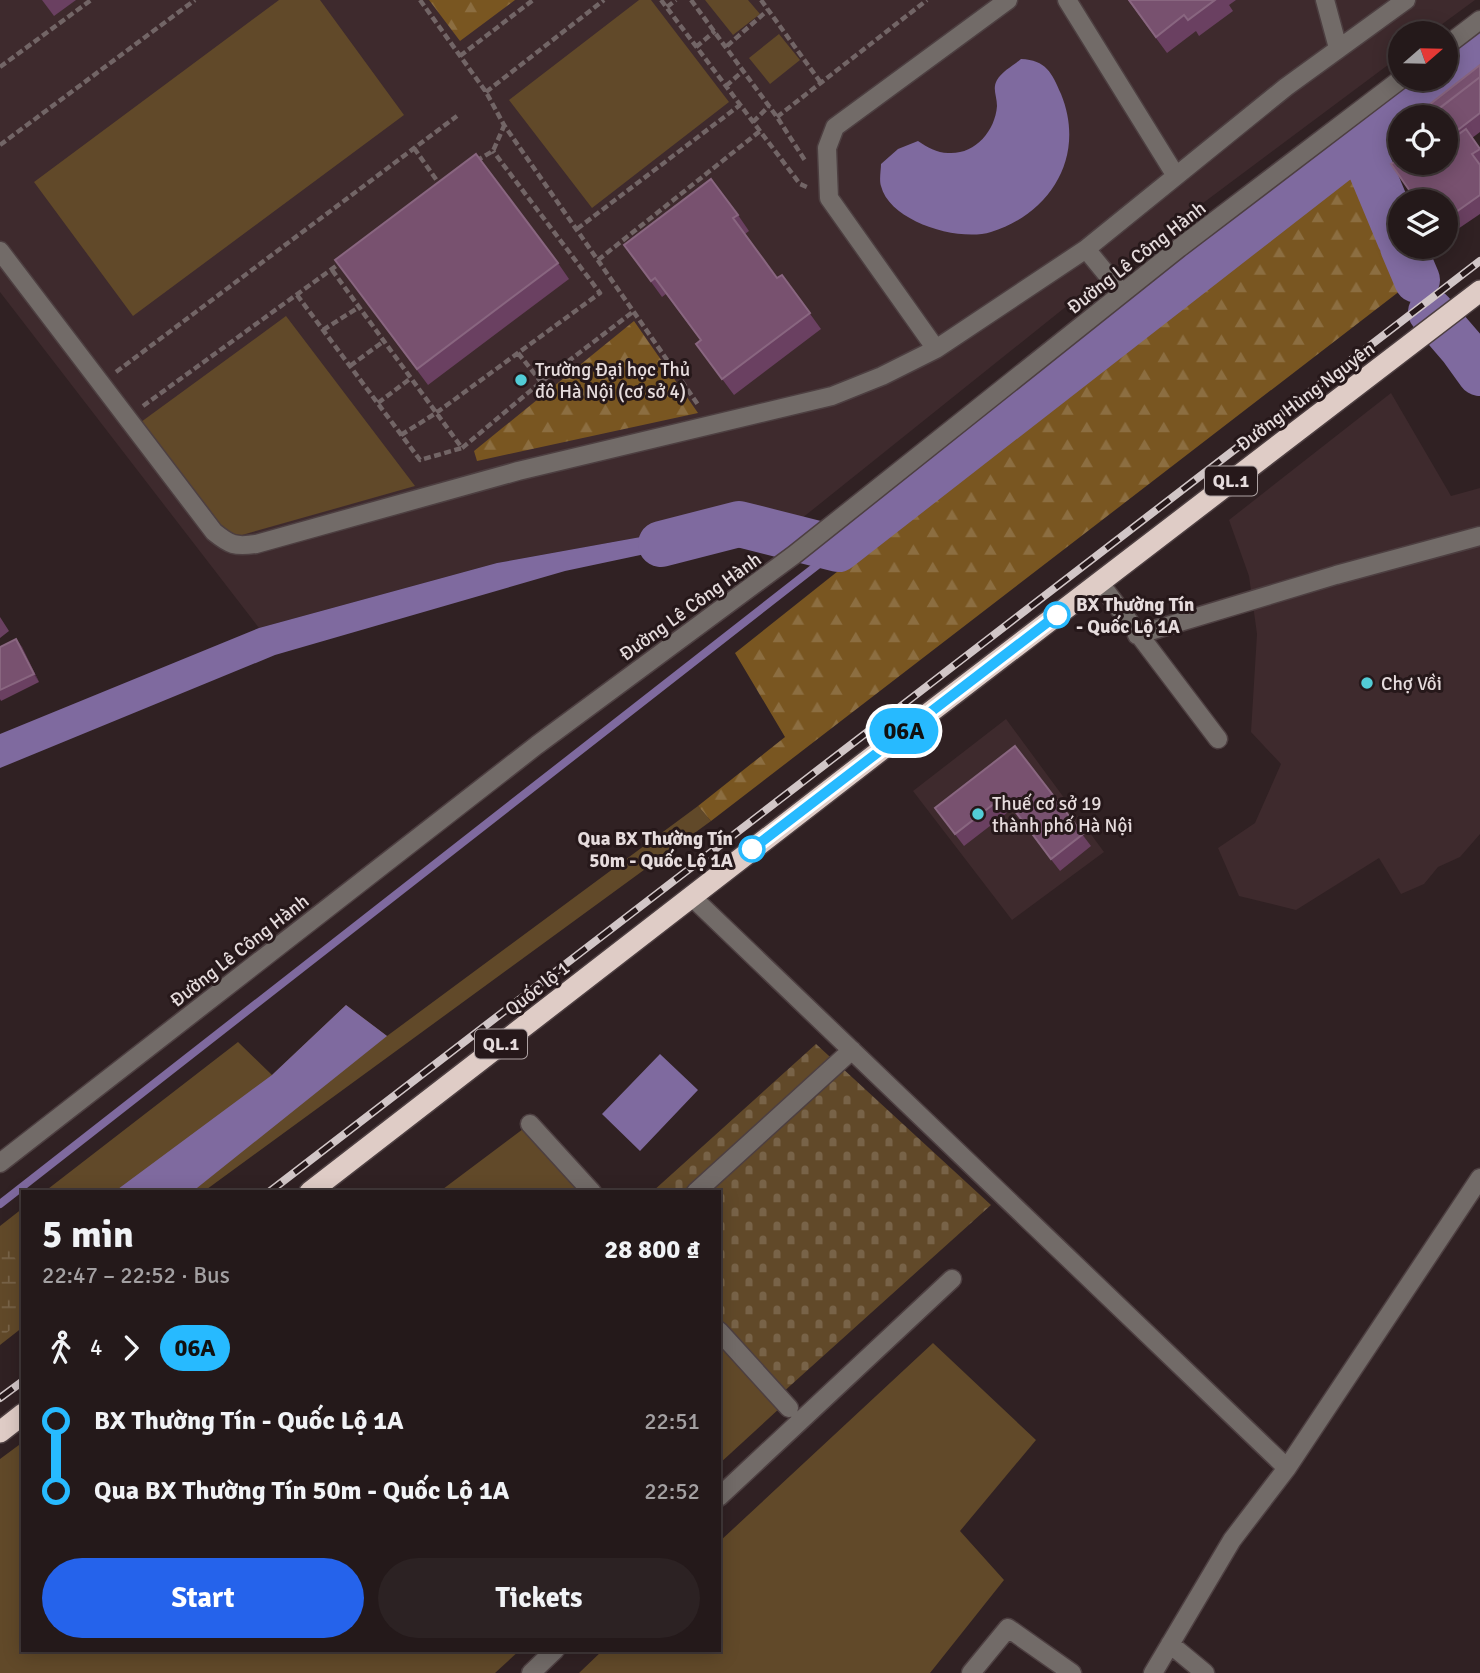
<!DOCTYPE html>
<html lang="en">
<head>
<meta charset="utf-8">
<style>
  body { margin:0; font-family:Signika,sans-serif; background:#2c2223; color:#f1f3f6; height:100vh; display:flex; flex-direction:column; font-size:26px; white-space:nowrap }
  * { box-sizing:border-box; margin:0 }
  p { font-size:23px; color:#a3a0a2 }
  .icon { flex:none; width:38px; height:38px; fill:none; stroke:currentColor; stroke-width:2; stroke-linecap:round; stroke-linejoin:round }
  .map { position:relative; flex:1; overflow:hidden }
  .panel { position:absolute; left:21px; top:1190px; width:700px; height:462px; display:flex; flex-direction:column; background:#24191a; border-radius:0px; box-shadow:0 4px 18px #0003,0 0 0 2px #413839 }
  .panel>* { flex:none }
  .badge { padding:0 14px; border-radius:23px; font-size:24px; line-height:46px }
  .needle { width:46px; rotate:70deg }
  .tools { position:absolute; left:1388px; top:21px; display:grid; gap:14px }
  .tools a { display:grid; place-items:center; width:70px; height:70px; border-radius:50%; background:#24191a; box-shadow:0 4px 18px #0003,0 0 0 2px #413839; font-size:35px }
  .map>.badge { position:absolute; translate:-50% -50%; box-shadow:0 0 0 4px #fff }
  .legs { display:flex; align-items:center; gap:10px; height:77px; padding:0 21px; font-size:23px }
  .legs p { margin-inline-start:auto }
  .head { display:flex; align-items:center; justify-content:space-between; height:119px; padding:0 21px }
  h1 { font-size:38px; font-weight:700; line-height:52px }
  .button { display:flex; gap:14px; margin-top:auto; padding:14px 21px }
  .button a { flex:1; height:80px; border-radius:42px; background:#2563eb; color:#fff; font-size:28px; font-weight:700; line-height:80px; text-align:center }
  .button a+a { background:#2c2223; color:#f1f3f6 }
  ul { padding:0 21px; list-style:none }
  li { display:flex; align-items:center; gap:24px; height:70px; font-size:26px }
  li i { display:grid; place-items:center; width:10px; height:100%; margin:0 9px; background:currentColor }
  li i::after { content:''; width:18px; height:18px; margin:-9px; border:5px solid; border-radius:50%; background:#24191a }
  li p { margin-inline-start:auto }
  li:first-child i { background:linear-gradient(#0000 50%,currentColor 0) }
  li:last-child i { background:linear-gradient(currentColor 50%,#0000 0) }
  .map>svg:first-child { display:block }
</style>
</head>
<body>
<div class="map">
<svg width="1480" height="1673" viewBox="0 0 1480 1673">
  <defs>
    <pattern id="forest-firs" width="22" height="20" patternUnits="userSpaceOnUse" patternTransform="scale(1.75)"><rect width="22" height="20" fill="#795621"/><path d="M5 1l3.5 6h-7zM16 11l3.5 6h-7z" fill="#8c6e41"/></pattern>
    <pattern id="wetland-marsh" width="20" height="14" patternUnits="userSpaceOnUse" patternTransform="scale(1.75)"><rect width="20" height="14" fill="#614929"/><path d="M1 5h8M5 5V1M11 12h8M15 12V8" fill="none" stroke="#786348"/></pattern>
    <pattern id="cemetery-stones" width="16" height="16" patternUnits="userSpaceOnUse" patternTransform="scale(1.75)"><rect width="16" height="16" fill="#614929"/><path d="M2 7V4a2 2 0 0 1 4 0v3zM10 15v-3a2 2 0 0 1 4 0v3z" fill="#786348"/></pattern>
  </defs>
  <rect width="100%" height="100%" fill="#302123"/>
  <path fill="#3e2a2d" d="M0,0h1475l-45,33h-30v23l-312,233 -312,250 -69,-14 -210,38 -238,65 -259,-336z
    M1391,393l60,103 29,-8v346l-20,23 -22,10 -14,17 -23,10 -22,-36 -83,52 -57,-14 -21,-48 37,-25 26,-59 -30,-32 6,-98 -8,-58 -20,-56z
    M1006,719l98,133 -92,68 -99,-129z"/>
  <path fill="#614929" d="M279,0h41l84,115 -271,201 -99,-134z
    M639,0h12l78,102 -137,106 -83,-108z
    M705,0h43l12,14 -27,21z
    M779,34l21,26 -30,24 -21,-26z
    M286,316l129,170 -173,49 -20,-2 -81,-111z
    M698,806l13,15 -508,371h-159l194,-150 34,33 74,-70 41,31z
    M523,1129l58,63h-142z
    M23,1208v119l-23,18v-119z
    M719,1341l62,66 -62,57z
    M933,1343l103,97 -76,91 44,49 -74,93h-351l24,-23h116v-108z
    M23,1442v208h497l-25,23h-495v-214z"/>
  <path fill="url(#forest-firs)" d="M429,0h86l-55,41z
    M1350,164l50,64v19h15l16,20 -720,554 -13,-15 87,-69 -50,-84z
    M634,321l64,92 -221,48 -3,-10z"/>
  <path fill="url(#wetland-marsh)" d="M7,1247l16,22v51l-23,18v-85z"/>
  <path fill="url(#cemetery-stones)" d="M816,1044l175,161 -210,189 -62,-66v-136h-67z"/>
  <path fill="#7f6a9f" d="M1021,59c25,1 31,14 40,35 25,61 -9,119 -70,138 -32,10 -101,-10 -110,-46 -2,-6 0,-16 0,-22l17,-15 20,-8c9,6 19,12 30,12 26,2 47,-21 49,-47 0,-10 -5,-17 0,-26 5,-9 17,-15 24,-21z
    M707,525l69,14 -15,11 -64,-7 -132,28 -290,84 -275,113v-34l259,-106 238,-65z
    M346,1005l41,31 -195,156h-78l158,-117z
    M660,1054l38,36 -58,61 -38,-37z"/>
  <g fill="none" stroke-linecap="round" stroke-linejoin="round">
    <path stroke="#7f6a9f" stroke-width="8" d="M0,1204l838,-655"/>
    <path stroke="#7f6a9f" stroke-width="46" d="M1446,76l34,-26
      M1360,143l40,96
      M1403,247l14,33
      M1431,312l31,36 18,25
      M661,544l78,-20 99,25 604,-470"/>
    <g stroke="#4d3f41" stroke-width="21">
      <path id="minor" d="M1067,0l109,176
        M1325,0l13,48
        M1446,46l34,-26
        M1086,249l36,44
        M0,251l214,281c16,13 21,15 42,12l262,-73 314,-75 50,-20 54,-27 150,-100 200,-162 120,-87
        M936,349l-107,-151 -2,-50 8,-21 173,-127
        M1099,582l119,157
        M1137,635l199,-60 144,-39
        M691,896l596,572
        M530,1124l62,68
        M0,1163l537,-418 257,-190 385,-307 222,-169
        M696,1192l156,-142
        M719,1331l70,77
        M719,1497l233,-218
        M1170,1644l35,29
        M531,1673l24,-23
        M971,1673l37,-45 64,45
        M1153,1673l79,-133 55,-72 193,-290"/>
    </g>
    <g stroke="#4d3f41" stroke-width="24">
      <path id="highway" d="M310,1192l606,-469 564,-432
        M0,1432l23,-18"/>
    </g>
    <path stroke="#726566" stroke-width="4.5" stroke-dasharray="7 3.5" stroke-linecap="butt" d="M420,0l66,92 18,33 195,281
      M661,0l139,184 9,4
      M691,0l86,117 29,45
      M761,0l60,83
      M667,7l9,-7
      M727,46l41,-36
      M696,47l19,-16
      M460,56l73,-56
      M0,67l91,-67
      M726,86l18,-16
      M486,92l118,-92
      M777,117l150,-117
      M753,122l16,-16
      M0,145l195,-145
      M414,148l26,37
      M476,161l17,-10 11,-25
      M577,229l163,-124
      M598,260l162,-129
      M332,270l130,178 79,-66 93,-71
      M297,295l123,165 42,-12
      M323,330l36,-23
      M518,353l23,29
      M350,366l34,-25
      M116,372l341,-256
      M378,403l33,-25
      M143,406l200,-145
      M401,435l35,-22 164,-120 -107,-142"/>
    <use href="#minor" stroke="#726b68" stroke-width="18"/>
    <use href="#highway" stroke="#dfccc6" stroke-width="21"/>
    <g stroke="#d1c6c7" stroke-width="8">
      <path id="rail" d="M269,1192l1211,-931
        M0,1398l23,-17"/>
    </g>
    <use href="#rail" stroke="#26181a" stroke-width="5" stroke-dasharray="16" stroke-linecap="butt"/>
  </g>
  <path fill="#6a4061" d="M42,0h34l-22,16z
    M1128,0h108l-7,5 4,6 -34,25 -3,-5 -29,22z
    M1480,65v67l-8,6 8,11v65l-34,23v-36l3,-60 3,-2 -6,-8v-14l-11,-5 -6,-7z
    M738,215l11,16 -4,3 32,44 5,-3 39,54 -87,66 -38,-51 5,-3 -35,-47 -4,3 -38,-52z
    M335,260l223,3 11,16 -141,106z
    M0,617l9,14 -9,7z
    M16,639l6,8 17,35 -38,19 -1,-2v-52z
    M1015,746l76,100 -31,25 -48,-62 -48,37 -29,-38z"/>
  <path fill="#4d2c43" d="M16,639l6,8 17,35 -5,-8z"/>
  <path fill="#78516f" stroke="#896680" stroke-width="2" d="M1129,0h86l-27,20 -4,-5 -28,22z
    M1480,65v12l-45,35 -6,-7z
    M1480,77v36l-30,23 -4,-6v-13h-10l-3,-4z
    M1466,129l14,20 -8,5 8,11v30l-34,24v-18h-29l-26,-37 9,-6v5h46v-27l3,5z
    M476,154l82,109 -141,106 -82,-109z
    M711,179l27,36 -5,3 44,60 5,-3 28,38 -88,66 -26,-35 5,-4 -46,-62 -4,3 -27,-36z
    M16,639l18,35 -34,16v-43z
    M1015,746l68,88 -32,25 -47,-63 -49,38 -20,-26z"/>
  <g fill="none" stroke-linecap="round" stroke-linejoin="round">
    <g stroke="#fff" stroke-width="16">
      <path id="line-1" d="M752,849l305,-234"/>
    </g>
    <use href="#line-1" stroke="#27baff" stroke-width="10"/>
  </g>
  <g fill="#52ccd6" stroke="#26181a" stroke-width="2.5">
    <circle cx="521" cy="380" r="7"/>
    <circle cx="1367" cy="683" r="7"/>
    <circle cx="978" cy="814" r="7"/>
  </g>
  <g fill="#fff" stroke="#27baff" stroke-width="3.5">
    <circle cx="1057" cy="615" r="12"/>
    <circle cx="752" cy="849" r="12"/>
  </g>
  <g text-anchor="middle" stroke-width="6" stroke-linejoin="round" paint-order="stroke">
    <g fill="#26181a" stroke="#aca1a2" stroke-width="2">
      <rect x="1205" y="466.5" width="52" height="29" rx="5"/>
      <rect x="475" y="1029.5" width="52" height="29" rx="5"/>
    </g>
    <g font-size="18" font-weight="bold" fill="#e6dcdd">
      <text x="1231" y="487">QL.1</text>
      <text x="501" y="1050">QL.1</text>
    </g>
    <g font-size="19" fill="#e6dcdd" stroke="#26181a">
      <text transform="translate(1136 257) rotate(-38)" y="7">Đường Lê Công Hành</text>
      <text transform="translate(1305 396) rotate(-37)" y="7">Đường Hùng Nguyên</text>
      <text transform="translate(690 606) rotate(-36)" y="7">Đường Lê Công Hành</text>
      <text transform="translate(239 950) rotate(-38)" y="7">Đường Lê Công Hành</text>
      <text transform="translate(537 988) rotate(-38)" y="7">Quốc lộ 1</text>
    </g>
    <g font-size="19" fill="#e6dcdd" stroke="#26181a" text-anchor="start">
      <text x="535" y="376">Trường Đại học Thủ<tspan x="535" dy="22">đô Hà Nội (cơ sở 4)</tspan></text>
      <text x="1381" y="690">Chợ Vồi</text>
      <text x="992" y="810">Thuế cơ sở 19<tspan x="992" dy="22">thành phố Hà Nội</tspan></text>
    </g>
    <g font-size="19" font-weight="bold" fill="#e6dcdd" stroke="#26181a" text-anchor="start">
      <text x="1076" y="611">BX Thường Tín<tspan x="1076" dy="22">- Quốc Lộ 1A</tspan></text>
      <text x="733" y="845" text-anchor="end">Qua BX Thường Tín<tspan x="733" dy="22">50m - Quốc Lộ 1A</tspan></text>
    </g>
  </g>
</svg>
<div class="tools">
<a><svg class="needle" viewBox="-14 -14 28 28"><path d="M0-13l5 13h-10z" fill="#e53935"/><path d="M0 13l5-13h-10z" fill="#a3a0a2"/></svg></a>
<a><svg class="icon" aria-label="locate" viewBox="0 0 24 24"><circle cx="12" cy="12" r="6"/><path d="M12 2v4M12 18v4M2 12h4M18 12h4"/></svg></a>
<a><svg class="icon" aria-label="layers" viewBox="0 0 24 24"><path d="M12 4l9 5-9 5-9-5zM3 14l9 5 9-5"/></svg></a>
</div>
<b class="badge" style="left:904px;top:731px;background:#27baff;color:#111">06A</b>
<section class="panel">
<div class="head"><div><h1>5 min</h1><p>22:47 – 22:52 · Bus</p></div><b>28 800 ₫</b></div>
<div class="legs"><svg class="icon" aria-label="walk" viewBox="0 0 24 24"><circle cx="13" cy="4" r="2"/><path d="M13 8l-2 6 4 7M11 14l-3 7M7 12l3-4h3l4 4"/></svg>4<svg class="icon" aria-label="forward" viewBox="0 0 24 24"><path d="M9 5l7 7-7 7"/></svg><b class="badge" style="background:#27baff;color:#111">06A</b></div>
<ul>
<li><i style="color:#27baff"></i><b>BX Thường Tín - Quốc Lộ 1A</b><p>22:51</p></li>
<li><i style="color:#27baff"></i><b>Qua BX Thường Tín 50m - Quốc Lộ 1A</b><p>22:52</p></li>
</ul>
<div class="button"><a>Start</a><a>Tickets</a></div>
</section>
</div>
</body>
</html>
